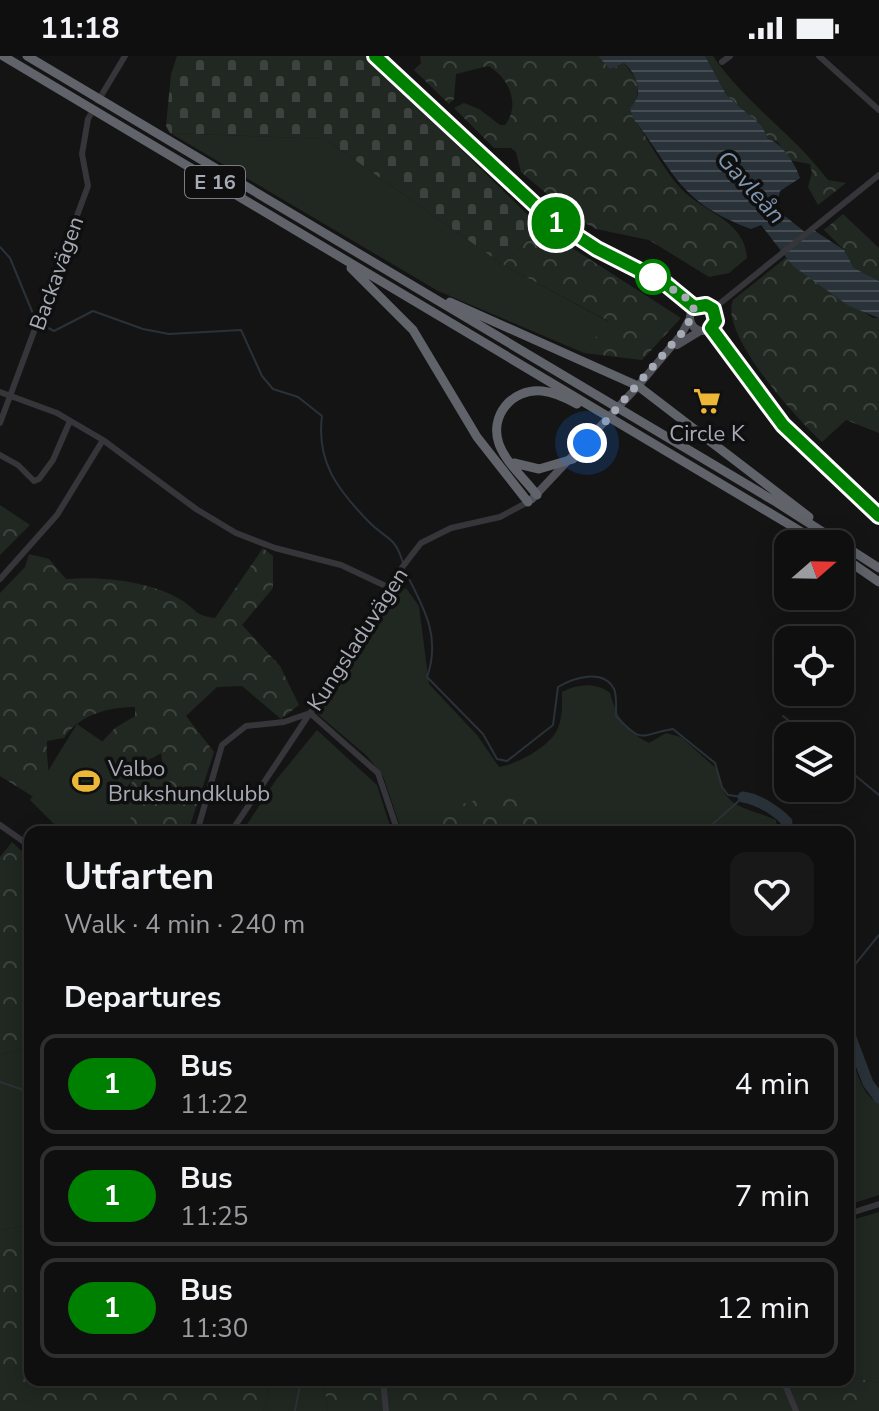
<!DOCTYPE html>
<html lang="en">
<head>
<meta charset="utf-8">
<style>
  body { margin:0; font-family:"Nunito Sans",sans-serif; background:#181819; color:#f1f3f6; height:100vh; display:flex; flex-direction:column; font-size:30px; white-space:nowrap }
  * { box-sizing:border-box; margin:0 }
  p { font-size:26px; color:#9b9c9f }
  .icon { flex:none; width:44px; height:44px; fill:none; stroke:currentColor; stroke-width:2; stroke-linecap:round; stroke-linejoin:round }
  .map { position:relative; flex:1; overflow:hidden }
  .panel { position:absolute; left:24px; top:770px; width:830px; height:560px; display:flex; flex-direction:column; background:#0f0f10; border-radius:16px; box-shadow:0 4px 20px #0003,0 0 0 2px #2f2f30 }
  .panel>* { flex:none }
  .badge { padding:0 16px; border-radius:26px; font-size:28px; line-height:52px }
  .needle { width:52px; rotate:70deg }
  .fabs { position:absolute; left:774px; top:474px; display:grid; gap:16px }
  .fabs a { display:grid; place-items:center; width:80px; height:80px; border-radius:16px; background:#0f0f10; box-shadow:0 4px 20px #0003,0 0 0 2px #2f2f30; font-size:40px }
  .you { position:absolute; width:40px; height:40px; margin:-20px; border:6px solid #fff; border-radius:50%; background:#1a73e8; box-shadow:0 0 0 12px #1a73e833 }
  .map>.badge { position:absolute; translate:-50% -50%; box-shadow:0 0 0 4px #fff }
  h2 { padding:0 40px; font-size:30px; line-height:72px }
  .round { display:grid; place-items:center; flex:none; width:84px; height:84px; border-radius:16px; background:#181819 }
  .summary { display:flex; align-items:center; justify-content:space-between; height:136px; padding:0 40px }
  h1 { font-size:38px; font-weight:700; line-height:60px }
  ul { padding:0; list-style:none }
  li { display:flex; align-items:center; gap:24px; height:100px; margin:0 16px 12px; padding:0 24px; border:4px solid #2f2f30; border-radius:16px }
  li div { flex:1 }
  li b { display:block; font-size:30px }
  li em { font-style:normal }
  li .badge { min-width:88px; font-weight:700; text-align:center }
  .status { display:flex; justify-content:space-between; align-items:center; height:56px; padding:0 40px; background:#0f0f10; direction:ltr }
  .status svg { height:22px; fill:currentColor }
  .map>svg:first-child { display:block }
</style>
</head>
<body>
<div class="status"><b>11:18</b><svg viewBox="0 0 49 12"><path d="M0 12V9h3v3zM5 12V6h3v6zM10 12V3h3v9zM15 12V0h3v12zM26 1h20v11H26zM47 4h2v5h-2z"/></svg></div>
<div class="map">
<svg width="879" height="1355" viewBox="0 0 879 1355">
  <defs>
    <pattern id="forest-crowns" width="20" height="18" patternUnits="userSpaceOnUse" patternTransform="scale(2)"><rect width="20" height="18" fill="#202821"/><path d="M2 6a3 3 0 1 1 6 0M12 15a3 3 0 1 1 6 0" fill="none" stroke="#3d443f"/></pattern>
    <pattern id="cemetery-stones" width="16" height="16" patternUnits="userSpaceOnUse" patternTransform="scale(2)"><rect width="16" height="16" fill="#202821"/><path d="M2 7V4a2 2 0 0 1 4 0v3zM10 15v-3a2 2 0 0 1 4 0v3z" fill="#3d443f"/></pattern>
    <pattern id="water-rules" width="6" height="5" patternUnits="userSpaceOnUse" patternTransform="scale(2)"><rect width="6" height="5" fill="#2a3239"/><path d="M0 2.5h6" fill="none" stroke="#464d53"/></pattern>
  </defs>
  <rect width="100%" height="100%" fill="#141415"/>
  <path fill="#202821" d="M170,77l155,6 177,125 107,58 -25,31 -146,-62z
    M406,532l13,18 10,78 48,51 22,32c18,-3 50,-20 58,-37 6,-12 5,-26 5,-38 16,-8 33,-10 48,1 7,25 16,38 39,50l17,-10 15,4 37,33c4,39 26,36 58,50l1,12h-210l-4,-6 -133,-2 14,7 17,1h-59l-19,-56 -16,-20 -53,-45 72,-112z
    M77,668l64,44 -19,26 26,25 -11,13h-75l-32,-32z
    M317,674l60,55 15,47h-150l34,-52z
    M30,989v180l-30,5v-175z
    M848,989c8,19 11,50 31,58v92l-31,10z
    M879,1156v171l-31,-7v-155z
    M267,1324h56l5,31h-65l5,-9z"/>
  <path fill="url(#forest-crowns)" d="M420,0h178l12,13 14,-6 15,20 -6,35c18,24 33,59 56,78 22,18 56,28 58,62l-18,15 -20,4 -60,-37 -53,-11 -22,-12 -53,-45 -5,-20 -5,-4h-17l-40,-40 10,-5 15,6 21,16h5c16,-20 4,-48 -17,-59l-32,8 -2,25 -5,5 -35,-34 7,-7z
    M705,0h8c32,47 80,78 115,124l18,3 -28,22 -10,-18 4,-14 -2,-9 -22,-4 -10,-18 -10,-3 -6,-13 -35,-30z
    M843,158l36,34v33l-25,-13 -10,-18 -20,-20z
    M541,172l140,90 -39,42 -58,-7 24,-32 -106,-57z
    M788,200l6,10 79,52h6v115l-33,-13 -24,22c-26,-24 -103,-108 -89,-142z
    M0,449l30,20 -30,30z
    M263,492l10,8v32l-31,37 38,41 19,39 -18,14 -39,-33 -25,1 -31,29 28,36 -26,80h-62l2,-11 10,-11 -12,-10 5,-17 9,-12 19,2 4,-7 -2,-13c-20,12 -34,17 -55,7l-6,-16 15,-16 20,-12v-9c-27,0 -56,8 -71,31l-17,3c-2,28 10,33 -15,55l-32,-20v-183l25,-26 4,-13 20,5 17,20c35,-3 86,2 117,22 15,10 11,14 32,17z
    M501,740l36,9 30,27h-106l-32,-8c24,-19 42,-25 72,-28z
    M12,786l18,17v186l-30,10v-198z
    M30,1169v155h237l1,22 -5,9h-263v-181z
    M848,1320l31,7v28h-551l-5,-31h525z"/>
  <path fill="url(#cemetery-stones)" d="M177,0h189l175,172 -39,36 -177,-125 -155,-6 -4,-7 5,-52z"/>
  <path fill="url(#water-rules)" d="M598,0h107l22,40 35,30 6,13c13,3 28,26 32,39l-20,13 -4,18 30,24 6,-4 32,21 10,18 25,13v37l-30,-12 -56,-40 -32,-41 -10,4c-72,-27 -75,-55 -118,-111l-3,-10c15,-14 7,-34 -6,-45l-14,6z"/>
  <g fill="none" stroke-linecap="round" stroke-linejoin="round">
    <path stroke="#2a3239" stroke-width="2" d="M0,191l10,11 26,63
      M41,268l13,7 39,-20 50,18 26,5 72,-4 21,46 11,13 25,8 24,19c-6,46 16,74 46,105 18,19 27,14 35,42
      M404,513c18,36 38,66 23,108l56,57 14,25 10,2 46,-36 5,-38c15,-9 45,-19 56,2 3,6 2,19 2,27 28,30 24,18 57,13l42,34 7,24 6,8 15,2
      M783,660l25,20
      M840,707l39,32
      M704,776l38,-34
      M848,917l31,-38
      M0,1026l30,10
      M295,1355l6,-31"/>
    <path stroke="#2a3239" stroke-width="11" d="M743,741c15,2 34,14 44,25l-2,10
      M848,974l20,53 11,15"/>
    <path stroke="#313235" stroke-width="6" stroke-dasharray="6 3" stroke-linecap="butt" d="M88,63l16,-28"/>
    <path stroke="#35353a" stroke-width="6" d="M819,0l60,54
      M722,6l8,-6
      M104,35l21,-35
      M713,253l166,-134
      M0,336l57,21 46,27 93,69 40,24 39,15 66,17 49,23
      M0,367l88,-237 -6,-32 6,-35
      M0,399l18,10 16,16 5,-2 14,-19 17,-39
      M0,523l57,-64 46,-75
      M310,657l68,60 20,59
      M0,769l30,21
      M197,776l25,-87 24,-19 38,-4 26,-9
      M231,776l79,-119 31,-40 56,-99 24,-31 30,-15 49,-11 28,-15
      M848,1158l31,-10
      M383,1324l3,31
      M783,1324l13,31"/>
    <path stroke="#515259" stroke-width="8" d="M375,0c58,54 113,113 175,162 41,33 113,51 144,89
      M690 262a13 13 0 1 1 26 0a13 13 0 1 1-26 0Z
      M711,272l72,97 96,91
      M677,289l23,-14
      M532,443l106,-113 43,-51 8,-15"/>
    <path stroke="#61636b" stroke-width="9" d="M3,0l819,488
      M27,0l749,446 103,66
      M351,212l62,62 64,107 51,65
      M450,246l188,84 171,131
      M514,407l25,6 34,-10
      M537,439c-12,-16 -31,-32 -38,-51 -10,-28 13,-56 43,-53 12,1 24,7 35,13
      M840,499l39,27"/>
  </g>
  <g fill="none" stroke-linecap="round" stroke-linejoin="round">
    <g stroke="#fff" stroke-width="18">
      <path id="line" d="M375,0l173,161 49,32 69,35 28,23 12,-2 7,4 3,12 -5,7 72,97 96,91"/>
    </g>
    <use href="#line" stroke="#008000" stroke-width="12"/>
    <path stroke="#a6aab5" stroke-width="8" stroke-dasharray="0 14.4" d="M587,387l100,-116 7,-20 -9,-10 -32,-20"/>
  </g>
  <defs>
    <g id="supermarket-bare" transform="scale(2.16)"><path d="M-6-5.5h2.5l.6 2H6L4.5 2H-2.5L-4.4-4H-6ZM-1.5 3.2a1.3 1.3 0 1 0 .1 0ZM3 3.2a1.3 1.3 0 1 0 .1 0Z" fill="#ecb736" stroke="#0f0f10" stroke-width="2.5" paint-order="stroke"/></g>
    <g id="stadium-bare" transform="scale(2.16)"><path d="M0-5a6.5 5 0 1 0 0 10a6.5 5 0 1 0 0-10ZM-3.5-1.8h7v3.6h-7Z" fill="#ecb736" stroke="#0f0f10" stroke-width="2.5" paint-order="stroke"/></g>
  </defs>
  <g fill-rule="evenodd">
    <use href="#supermarket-bare" x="707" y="345"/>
    <use href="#stadium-bare" x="86" y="725"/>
  </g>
  <circle fill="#fff" stroke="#008000" stroke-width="4" cx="653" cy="221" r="16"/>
  <g text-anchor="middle" stroke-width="7" stroke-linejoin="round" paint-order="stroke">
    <rect fill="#0f0f10" stroke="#797c84" stroke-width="2" x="185" y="110" width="60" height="32" rx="6"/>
    <g font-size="20" font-weight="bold" fill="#a6aab5">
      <text x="215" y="133">E 16</text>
    </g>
    <g font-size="22" fill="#a6aab5" stroke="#0f0f10">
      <text transform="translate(56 217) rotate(-70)" y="8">Backavägen</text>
      <text transform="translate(357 583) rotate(-57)" y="8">Kungsladuvägen</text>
    </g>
    <g font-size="22" fill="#a6aab5" stroke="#0f0f10">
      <text x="707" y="385">Circle K</text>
      <text x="108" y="720" text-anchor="start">Valbo<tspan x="108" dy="25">Brukshundklubb</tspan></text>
    </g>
    <g font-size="24" font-style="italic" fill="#7e96af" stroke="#0f0f10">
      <text transform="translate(751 131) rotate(48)" y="8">Gavleån</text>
    </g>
  </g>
</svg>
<div class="fabs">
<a><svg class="needle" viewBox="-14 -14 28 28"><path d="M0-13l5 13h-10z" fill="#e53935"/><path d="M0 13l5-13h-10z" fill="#9b9c9f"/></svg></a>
<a><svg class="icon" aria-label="locate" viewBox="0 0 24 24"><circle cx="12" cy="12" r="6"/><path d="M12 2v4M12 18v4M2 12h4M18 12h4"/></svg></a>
<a><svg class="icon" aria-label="layers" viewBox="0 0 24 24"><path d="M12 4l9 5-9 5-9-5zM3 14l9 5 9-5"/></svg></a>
</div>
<div class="you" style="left:587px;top:387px"></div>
<b class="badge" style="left:556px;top:167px;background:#008000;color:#fff">1</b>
<section class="panel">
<div class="summary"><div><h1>Utfarten</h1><p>Walk · 4 min · 240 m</p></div><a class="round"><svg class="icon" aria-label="heart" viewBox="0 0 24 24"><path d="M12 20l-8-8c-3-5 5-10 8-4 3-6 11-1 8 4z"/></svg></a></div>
<h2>Departures</h2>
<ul>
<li><span class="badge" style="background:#008000;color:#fff">1</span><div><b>Bus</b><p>11:22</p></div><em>4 min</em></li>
<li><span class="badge" style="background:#008000;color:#fff">1</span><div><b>Bus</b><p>11:25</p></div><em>7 min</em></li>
<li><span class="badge" style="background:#008000;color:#fff">1</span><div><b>Bus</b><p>11:30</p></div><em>12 min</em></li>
</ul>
</section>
</div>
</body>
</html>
